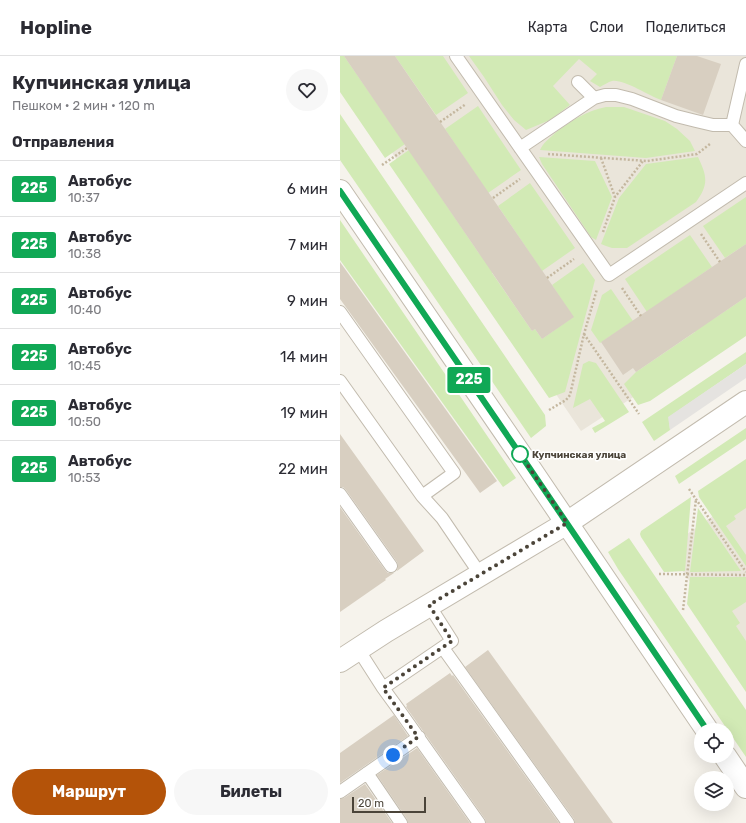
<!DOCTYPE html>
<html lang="ru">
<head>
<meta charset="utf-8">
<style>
  body { margin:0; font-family:Rubik,sans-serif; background:#f7f7f7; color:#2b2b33; height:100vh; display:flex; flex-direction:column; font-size:15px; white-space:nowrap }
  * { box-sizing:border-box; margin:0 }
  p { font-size:13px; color:#7c7c81 }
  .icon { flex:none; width:22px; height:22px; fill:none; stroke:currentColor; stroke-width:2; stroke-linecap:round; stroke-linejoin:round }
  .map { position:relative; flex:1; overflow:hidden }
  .drawer { display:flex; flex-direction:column; background:#fff; width:340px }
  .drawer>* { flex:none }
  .badge { padding:0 8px; border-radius:3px; font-size:14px; line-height:26px }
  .controls { position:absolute; left:354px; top:667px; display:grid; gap:8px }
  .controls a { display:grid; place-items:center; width:40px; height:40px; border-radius:50%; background:#fff; box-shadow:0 4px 16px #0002; font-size:20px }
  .scale { position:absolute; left:12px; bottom:10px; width:74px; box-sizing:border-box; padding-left:4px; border:2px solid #4b4439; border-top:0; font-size:11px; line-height:14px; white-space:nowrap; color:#4b4439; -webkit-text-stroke:3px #fff; paint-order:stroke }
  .you { position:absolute; width:20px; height:20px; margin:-10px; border:3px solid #fff; border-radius:50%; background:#1a73e8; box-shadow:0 0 0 6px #1a73e833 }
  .map>.badge { position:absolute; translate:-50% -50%; box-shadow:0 0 0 2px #fff }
  h2 { padding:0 12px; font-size:15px; line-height:36px }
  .round { display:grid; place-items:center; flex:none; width:42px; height:42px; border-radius:21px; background:#f7f7f7 }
  .summary { display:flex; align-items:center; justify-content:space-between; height:68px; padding:0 12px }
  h1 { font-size:19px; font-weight:700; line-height:30px }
  .primary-button { display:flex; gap:8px; margin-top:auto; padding:8px 12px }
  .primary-button a { flex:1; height:46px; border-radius:24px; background:#b45309; color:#fff; font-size:16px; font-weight:700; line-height:46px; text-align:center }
  .primary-button a+a { background:#f7f7f7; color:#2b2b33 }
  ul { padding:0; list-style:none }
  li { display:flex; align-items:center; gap:12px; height:56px; padding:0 12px; border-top:1px solid #e1e1e2 }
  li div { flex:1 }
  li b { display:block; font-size:15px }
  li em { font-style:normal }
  li .badge { min-width:44px; font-weight:700; text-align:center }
  header { display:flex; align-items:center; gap:24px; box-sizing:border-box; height:56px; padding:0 20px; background:#fff; border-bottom:1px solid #e1e1e2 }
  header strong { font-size:19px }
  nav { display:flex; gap:22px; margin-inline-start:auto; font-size:14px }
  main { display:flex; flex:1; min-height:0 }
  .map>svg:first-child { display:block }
</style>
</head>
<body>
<header>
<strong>Hopline</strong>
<nav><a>Карта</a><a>Слои</a><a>Поделиться</a></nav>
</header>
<main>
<section class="drawer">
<div class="summary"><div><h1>Купчинская улица</h1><p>Пешком · 2 мин · 120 m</p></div><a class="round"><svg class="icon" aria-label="heart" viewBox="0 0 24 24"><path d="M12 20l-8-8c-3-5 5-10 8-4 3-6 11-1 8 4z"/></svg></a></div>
<h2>Отправления</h2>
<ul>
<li><span class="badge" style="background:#10a855;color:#fff">225</span><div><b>Автобус</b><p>10:37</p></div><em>6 мин</em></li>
<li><span class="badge" style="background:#10a855;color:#fff">225</span><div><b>Автобус</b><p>10:38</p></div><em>7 мин</em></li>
<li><span class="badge" style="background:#10a855;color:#fff">225</span><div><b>Автобус</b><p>10:40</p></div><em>9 мин</em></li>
<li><span class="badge" style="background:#10a855;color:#fff">225</span><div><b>Автобус</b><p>10:45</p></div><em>14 мин</em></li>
<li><span class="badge" style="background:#10a855;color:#fff">225</span><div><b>Автобус</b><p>10:50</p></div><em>19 мин</em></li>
<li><span class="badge" style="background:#10a855;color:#fff">225</span><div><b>Автобус</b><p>10:53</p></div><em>22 мин</em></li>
</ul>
<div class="primary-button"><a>Маршрут</a><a>Билеты</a></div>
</section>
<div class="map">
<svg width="406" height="767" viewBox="0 0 406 767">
  <rect width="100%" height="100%" fill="#f6f3ec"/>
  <path fill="#eae5da" d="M0,0h406v268l-165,107 -241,-355z
    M406,437v171l-79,-116z"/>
  <path fill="#d2eab5" d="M0,0h4l61,88 -20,14 -45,-66z
    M55,0h48l25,37 -32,22z
    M129,0h208l-16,44c-12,-4 -37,-21 -49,-19 -4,1 -8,4 -12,6l-10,-6 7,-7 -18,-15 -26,27 17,19 -20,15 -24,10 -12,-10 -12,-15 -18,-28z
    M138,50l43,64 -33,23 -43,-64z
    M266,51h18l41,14 12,8 13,12 5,10 -49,7 -106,-8c3,-7 10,-12 15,-17 16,-12 31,-22 51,-26z
    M0,58l205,301 1,11 -15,12 -191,-278z
    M69,94l69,102 17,18 -3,3 40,58 3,-2 7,10 31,-22 -21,-32 31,-22 12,17 -30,112 -16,6 -160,-234z
    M199,101l56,4 17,36 -16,43 -5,-3 -49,-73z
    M358,101c9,19 11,27 -2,45l-69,46h-15l-6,-2 -5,-2 18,-46 27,-34z
    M190,127l45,65 -33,23 -44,-65z
    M406,141v47l-21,14 -22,-32z
    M0,164l176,258 -13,9 -163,-227z
    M350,179l22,32 -65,45 -22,-33z
    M271,233l22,32 -33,22 -9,-13 11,-35z
    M406,241v39l-96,65 -12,4 -14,-21 12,-12 59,-40 -2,-4 22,-10z
    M406,296v12l-77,53 1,13 -16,11 -12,-19z
    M249,305l7,2 33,49 -34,21 -3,-5 13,-7 -15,-22 -17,9 10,-44z
    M406,372v11l-67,45 -4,-8z
    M406,403v49l-12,8 2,3 -10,7 20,29v11l-47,-69 -1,-6z
    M351,441l-6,74 -21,1 -23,-35 -1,-3 1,-3z
    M358,452l43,63 -51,1z
    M289,482l117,172v47l-128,-188 -10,-17z
    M350,521h56v25l-14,9 8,12 -4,3 10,15v51l-59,-88z"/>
  <path fill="#e5e3e0" d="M406,308v14l-76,52 -2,-13z"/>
  <path fill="#d8cfc1" d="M4,0h51l179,261 -32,22 -7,-10 -3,2z
    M337,0h20l24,8 -18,51 -42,-15z
    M406,188v53l-110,75 -3,-4 -10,7 -22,-33z
    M0,206l157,219 -17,12 -140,-194z
    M0,378l84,117 -27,20 1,-5 -1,-4 -51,-72 -3,-3h-3z
    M0,451l45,63 3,3h6l-9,6 1,1 -46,32z
    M148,594l125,173h-38l-1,-4 -109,-152z
    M110,617l2,3 1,-1 106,148h-73l-1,-4 -79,-112 1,-1 -1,-2z
    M54,659l14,21 -68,47v-30z
    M77,692l53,75h-62l-1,-4 -30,-44z
    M25,728l27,39h-52v-24l4,-1z"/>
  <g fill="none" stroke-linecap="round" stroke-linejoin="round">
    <g stroke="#c2bbae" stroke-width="14">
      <path id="lane" d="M116,0l153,219 137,-92
        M238,26l16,16
        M392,69l14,-61
        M180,92l74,-50 11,-3h11l16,4 44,17 20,5 17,4h19l14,16
        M0,256l114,161 -32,23
        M0,325l82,115 20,22 38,56
        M0,438l51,72
        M103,592l125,175
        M18,593l25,39 69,-47 -23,-36
        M43,632l16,22 80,113
        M27,717l34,50
        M0,736l79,-55"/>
    </g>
    <g stroke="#c2bbae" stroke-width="24">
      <path id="street" d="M0,135l180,263 187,276
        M0,605l46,-30 181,-108 179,-121
        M385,700l21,31"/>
    </g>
    <path stroke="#c4b79f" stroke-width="2.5" stroke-dasharray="2 2" stroke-linecap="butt" d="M100,66l26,-18
      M208,98l99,7 50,-7 13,-10
      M261,102l14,39
      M42,109l25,-17
      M153,142l27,-19
      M263,176l12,-35 28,-36
      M361,178l19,28
      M207,222l27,-19
      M282,232l19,28
      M244,278l55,80
      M209,354l17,-10 4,-5 14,-61 13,-45
      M349,433l57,83
      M319,518l87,1
      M343,554l13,-111"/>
    <use href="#lane" stroke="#fff" stroke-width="12"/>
    <use href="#street" stroke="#fff" stroke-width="22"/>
  </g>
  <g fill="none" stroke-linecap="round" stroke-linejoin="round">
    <g stroke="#fff" stroke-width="9">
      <path id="line" d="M0,135l180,263 187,276"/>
    </g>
    <use href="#line" stroke="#10a855" stroke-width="6"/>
    <path stroke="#4b4439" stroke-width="4" stroke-dasharray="0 7.2" d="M53,699l25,-18 -35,-49 69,-47 -23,-36 138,-82 -47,-69"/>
  </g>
  <circle fill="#fff" stroke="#10a855" stroke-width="2" cx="180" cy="398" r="8"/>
  <g text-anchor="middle" stroke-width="3" stroke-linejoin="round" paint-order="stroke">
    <g font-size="10" font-weight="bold" fill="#4b4439" stroke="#fff" text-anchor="start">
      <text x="192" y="402">Купчинская улица</text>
    </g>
  </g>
</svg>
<div class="controls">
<a><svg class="icon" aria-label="locate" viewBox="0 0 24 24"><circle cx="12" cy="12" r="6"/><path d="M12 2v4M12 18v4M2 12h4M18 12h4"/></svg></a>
<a><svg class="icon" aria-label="layers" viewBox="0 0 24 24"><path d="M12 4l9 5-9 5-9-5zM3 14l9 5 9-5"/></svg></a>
</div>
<div class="scale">20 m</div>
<div class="you" style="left:53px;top:699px"></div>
<b class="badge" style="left:129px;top:324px;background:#10a855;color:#fff">225</b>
</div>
</main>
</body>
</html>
